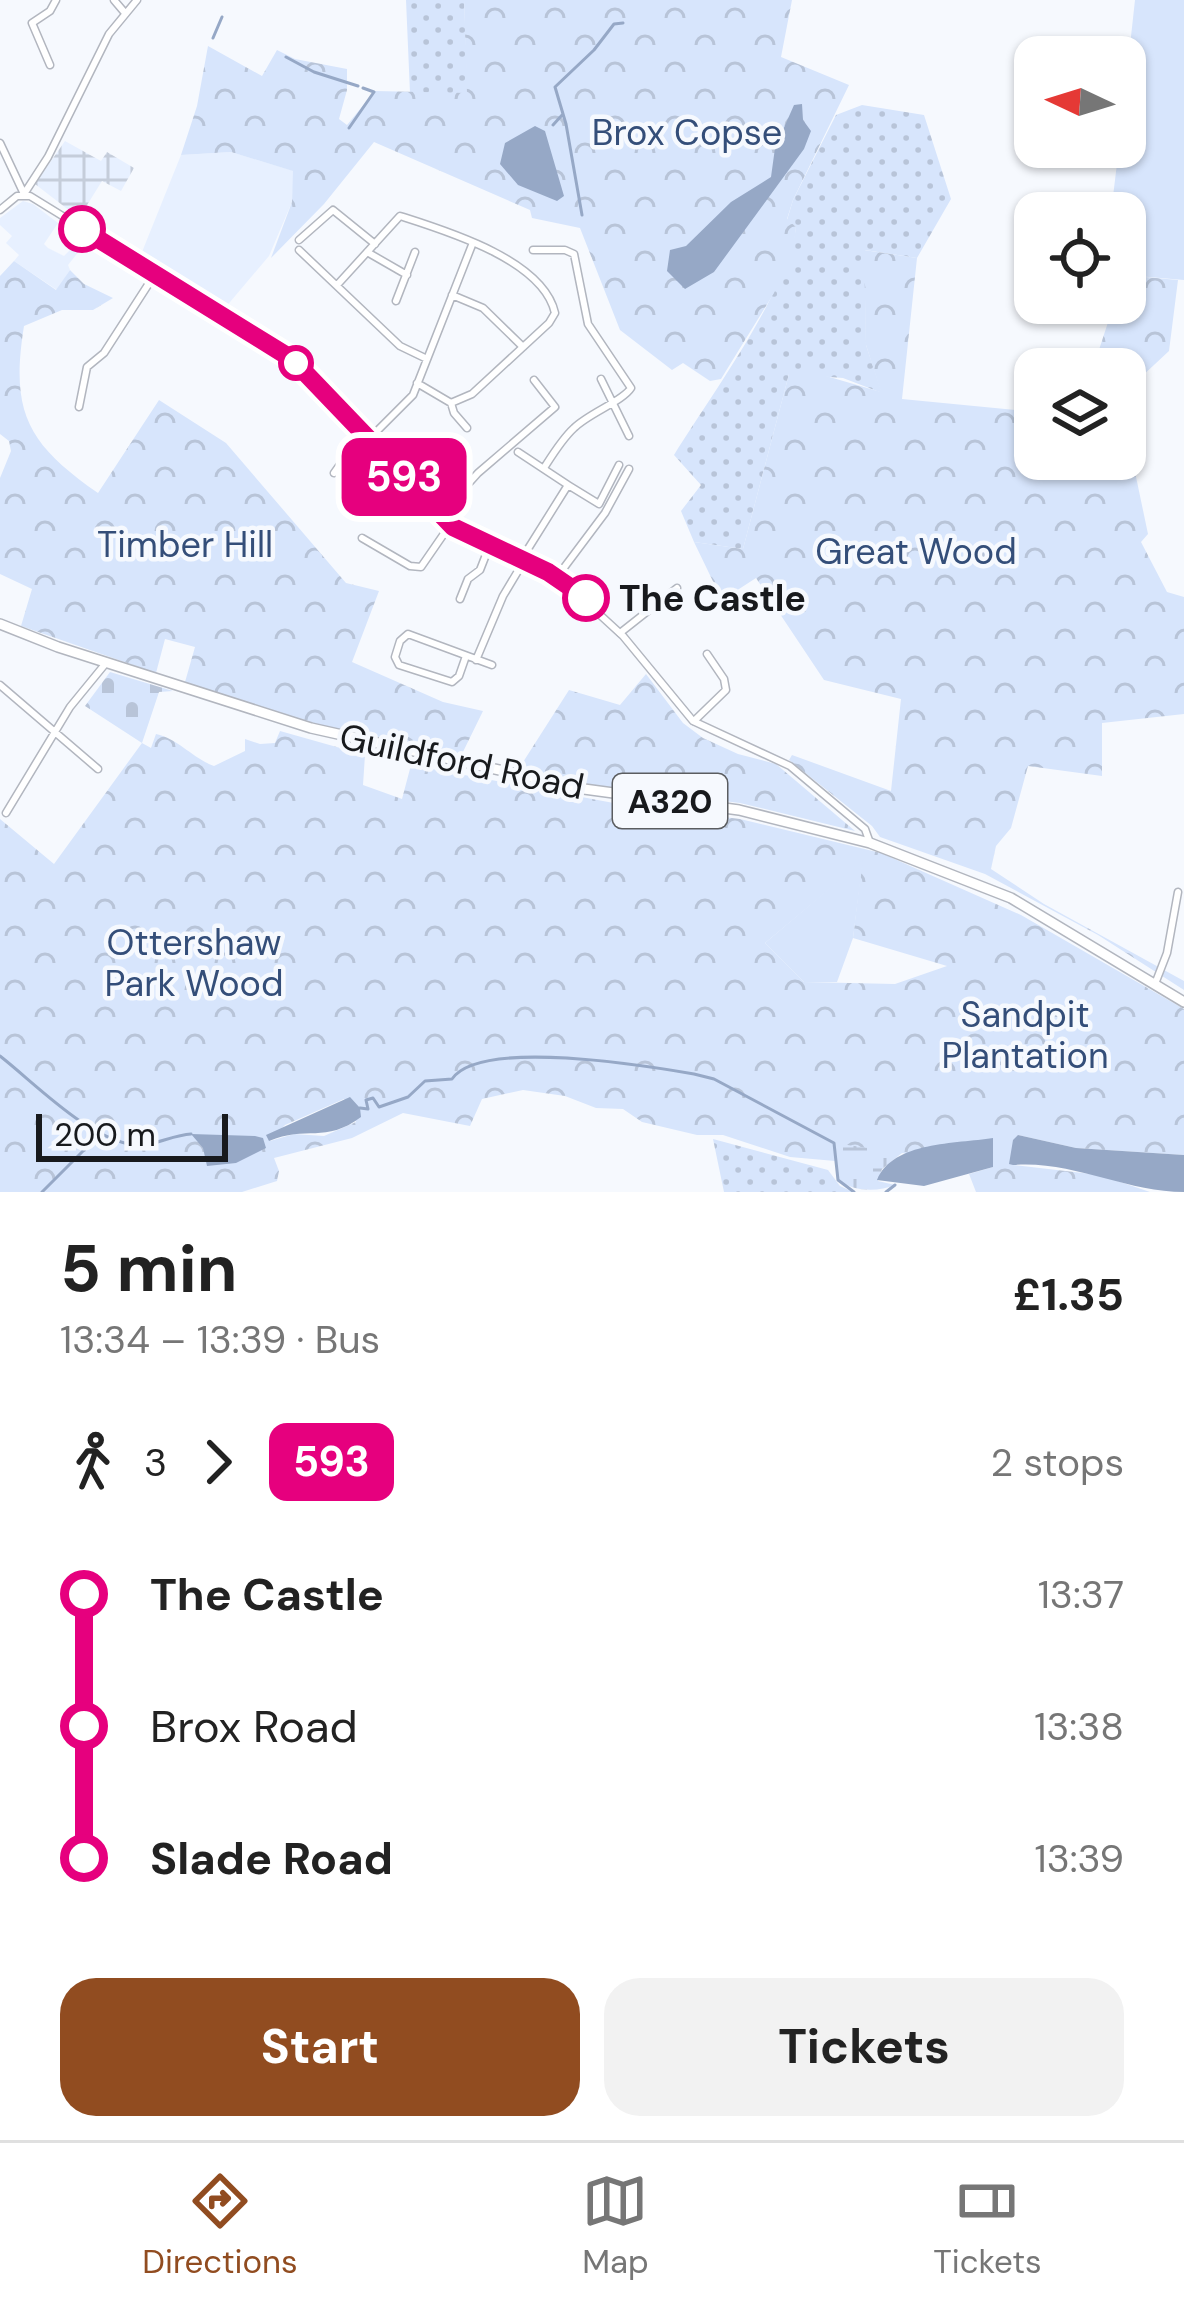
<!DOCTYPE html>
<html lang="en">
<head>
<meta charset="utf-8">
<style>
  body { margin:0; font-family:"DM Sans",sans-serif; background:#f2f2f2; color:#222; height:100vh; display:flex; flex-direction:column; font-size:45px; white-space:nowrap }
  * { box-sizing:border-box; margin:0 }
  p { font-size:39px; color:#767676 }
  .icon { flex:none; width:66px; height:66px; fill:none; stroke:currentColor; stroke-width:2; stroke-linecap:round; stroke-linejoin:round }
  .map { position:relative; height:1192px; overflow:hidden }
  .panel { display:flex; flex-direction:column; background:#fff; flex:1 }
  .panel>* { flex:none }
  .badge { padding:0 24px; border-radius:18px; font-size:42px; line-height:78px }
  .needle { width:78px; rotate:274deg }
  .tools { position:absolute; left:1014px; top:36px; display:grid; gap:24px }
  .tools a { display:grid; place-items:center; width:132px; height:132px; border-radius:24px; background:#fff; box-shadow:0 3px 9px #0004; font-size:60px }
  .scale { position:absolute; left:36px; bottom:30px; width:192px; box-sizing:border-box; padding-left:12px; border:6px solid #181a1d; border-top:0; font-size:33px; line-height:42px; white-space:nowrap; color:#181a1d; -webkit-text-stroke:9px #f6f9fe; paint-order:stroke }
  .map>.badge { position:absolute; translate:-50% -50%; box-shadow:0 0 0 6px #fff }
  .legs { display:flex; align-items:center; gap:18px; height:132px; padding:0 60px; font-size:39px }
  .legs p { margin-inline-start:auto }
  .head { display:flex; align-items:center; justify-content:space-between; height:204px; padding:0 60px }
  h1 { font-size:66px; font-weight:700; line-height:90px }
  .primary-button { display:flex; gap:24px; margin-top:auto; padding:24px 60px }
  .primary-button a { flex:1; height:138px; border-radius:36px; background:#914c20; color:#fff; font-size:48px; font-weight:700; line-height:138px; text-align:center }
  .primary-button a+a { background:#f2f2f2; color:#222 }
  ul { padding:0 60px; list-style:none }
  li { display:flex; align-items:center; gap:42px; height:132px; font-size:45px }
  li i { display:grid; place-items:center; width:18px; height:100%; margin:0 15px; background:currentColor }
  li i::after { content:''; width:30px; height:30px; margin:-15px; border:9px solid; border-radius:50%; background:#fff }
  li p { margin-inline-start:auto }
  li:first-child i { background:linear-gradient(#0000 50%,currentColor 0) }
  li:last-child i { background:linear-gradient(currentColor 50%,#0000 0) }
  .tabs { display:flex; justify-content:space-around; align-items:center; height:168px; border-top:3px solid #e0e0e0; background:#fff; font-size:33px; color:#767676 }
  .tabs a { display:grid; justify-items:center; gap:6px }
  .tabs .active { color:#914c20 }
  .map>svg:first-child { display:block }
</style>
</head>
<body>
<div class="map">
<svg width="1184" height="1192" viewBox="0 0 1184 1192">
  <defs>
    <pattern id="industrial-grid" width="8" height="8" patternUnits="userSpaceOnUse" patternTransform="scale(3)"><rect width="8" height="8" fill="#e7f0ff"/><path d="M0 4h8M4 0v8" fill="none" stroke="#c5cdda"/></pattern>
    <pattern id="grass-dots" width="8" height="8" patternUnits="userSpaceOnUse" patternTransform="scale(3)"><rect width="8" height="8" fill="#d7e5fc"/><path d="M2 2h.1M6 6h.1" fill="none" stroke="#b8c4d8" stroke-width="1.8" stroke-linecap="round"/></pattern>
    <pattern id="forest-crowns" width="20" height="18" patternUnits="userSpaceOnUse" patternTransform="scale(3)"><rect width="20" height="18" fill="#d7e5fc"/><path d="M2 6a3 3 0 1 1 6 0M12 15a3 3 0 1 1 6 0" fill="none" stroke="#b8c4d8"/></pattern>
    <pattern id="wetland-marsh" width="20" height="14" patternUnits="userSpaceOnUse" patternTransform="scale(3)"><rect width="20" height="14" fill="#d7e5fc"/><path d="M1 5h8M5 5V1M11 12h8M15 12V8" fill="none" stroke="#b8c4d8"/></pattern>
    <pattern id="cemetery-stones" width="16" height="16" patternUnits="userSpaceOnUse" patternTransform="scale(3)"><rect width="16" height="16" fill="#d7e5fc"/><path d="M2 7V4a2 2 0 0 1 4 0v3zM10 15v-3a2 2 0 0 1 4 0v3z" fill="#b8c4d8"/></pattern>
  </defs>
  <rect width="100%" height="100%" fill="#f6f9fe"/>
  <path fill="#e7f0ff" d="M231,152l63,19 -2,31 -23,54 -44,52 -6,1 -79,-52 41,-102z
    M23,201l10,3 25,19 -14,21 4,4 16,8 18,-18 6,2 -20,25 2,5 -13,20 -43,-29 5,-6 -13,-12 6,-7 -12,-11v-7z"/>
  <path fill="url(#industrial-grid)" d="M65,141l36,20 6,-9 27,16 -13,23 -19,-10 -23,37 -44,-34z"/>
  <path fill="url(#grass-dots)" d="M406,0h58l4,93h-58z
    M862,105l62,10 27,84 -34,59 -52,-8 1,95 16,48 -39,-15 -54,-4 -46,175 -49,-7 -13,-31 20,-26 -27,-30c35,-57 115,-165 122,-228l-9,-7 6,-20 43,-85z
    M713,1139l115,31 12,16 13,6h-129z"/>
  <path fill="url(#forest-crowns)" fill-rule="evenodd" d="M464,0h328l-11,57 68,28 -56,115 -6,19 9,8 -3,26 -19,40 -53,86 -11,2 -27,-18 -11,7 -52,-40 -40,-102 -48,-10 -2,-8 -156,-68 -50,62 -53,54 21,-56 1,-31 -62,-19 -50,3 16,-49 11,-60 54,30 15,-26 18,9 52,10v21l-8,29 8,6 28,-34 92,2z
    M864,250l53,8 -15,141 133,13v47h65l5,18 30,-5 13,62 -7,8 26,50 17,5v117l-82,9v53l-74,-10 -17,62 -15,18 -5,23 53,35 140,77v9l-86,-55 -113,-61 -105,-37 -8,-11 -83,-66 3,-5 99,36 10,-92 -77,-19 -68,-102 -34,22 -28,-58 49,7 46,-175 13,-5 79,23 -15,-47z
    M14,261l42,29 14,-20 14,14 29,14 -20,12h-31l-38,16c-14,87 4,118 74,167l61,-93 67,43 120,140 33,8 -27,71 91,40 40,9 -23,47 -161,-37 -114,-39 10,-35 -30,-8 -9,34 -135,-47 11,-37 -32,-15v-96l11,-27 -2,-10 -9,-7v-158z
    M1134,276l44,4 -9,71 -44,41v-23h-23l-7,-7 18,-55 12,-4v-14z
    M646,674l37,49 20,15 35,16 38,10 79,67 -115,-28 -164,-20 -58,-13 51,-80 51,15z
    M280,731l85,24 -2,30 39,14 9,-34 208,39 121,15 141,34 140,62 163,94v146l-108,-7 -58,-13 -5,30 87,10 50,17h-174l-7,-18 24,-7 -91,-14 -60,25 -7,-17 -45,-4 -67,-22h-26l-55,-13 -19,-13 -27,-1 -31,-12 -42,-6 -41,9 -12,27 -67,-13 -51,25 -78,20 5,13 -2,10 -35,11h-242v-373l54,45 88,-121 9,5 5,-14c23,5 36,24 58,32l31,-15v-12l15,5 15,-1zM862,862l-9,76 94,28 -52,18 -91,-2 -39,-39zM344,1099l12,23 -32,14 -30,-2 -24,7 15,-16z"/>
  <path fill="url(#wetland-marsh)" d="M834,1143l68,10 -20,16 -4,12 17,4c-17,7 -41,7 -57,-5z"/>
  <path fill="url(#cemetery-stones)" d="M110,672l63,19 -14,1 -17,51 -57,-37z"/>
  <path fill="#d7e5fc" d="M1135,0h49v280l-59,-5v-62h-14l8,-66h6v-56z
    M863,860l-10,78 -16,44h-33l-39,-39z"/>
  <path fill="#96a8c6" d="M802,104l1,16 8,11 -7,18 -90,123 -29,17 -18,-18 3,-21 16,-4 45,-44 40,-25 4,-29 19,-43z
    M535,126l10,5 19,65 -7,5 -39,-16 -18,-21 5,-21z
    M350,1097l10,11 1,9c-36,27 -55,8 -92,24l-3,-6z
    M191,1134l64,2 8,2 3,10 -30,15 -29,3 -4,-18z
    M1018,1135l58,13 108,7v37c-58,0 -112,-32 -171,-27l-4,-1 4,-24z
    M993,1138v29l-69,19 -47,-6c16,-39 79,-36 116,-42z"/>
  <g fill="none" stroke-linecap="round" stroke-linejoin="round">
    <path stroke="#96a8c6" stroke-width="3" d="M213,38l9,-21
      M286,57l28,15 44,14
      M553,125l10,-11
      M349,128l25,-36 -11,-4
      M582,215l-16,-91 -11,-37 39,-37 20,-26 9,-1
      M0,1056c37,29 88,83 135,89 17,2 37,-10 56,-11
      M360,1108l8,1 -2,-9 7,-2 6,9 29,-10 17,-16 27,-2c28,-41 195,-13 242,-5l20,5 120,64 4,37 16,12
      M42,1192l56,-56
      M886,1192l9,-7"/>
    <g stroke="#b2b6bf" stroke-width="9">
      <path id="minor" d="M114,0l11,13
        M50,65l-18,-42 18,-12 6,-11
        M0,143l24,51
        M24,194l24,-37 61,-123 28,-34
        M299,240l34,-30 42,34
        M299,250l101,96 27,13
        M533,250h32l9,4 14,70 43,64c-8,13 -42,25 -57,40 -12,11 -21,26 -30,40
        M367,252l40,23
        M338,284l62,-68c47,15 143,44 155,97l-6,10 -77,71 -21,9 -34,-20
        M452,295l31,13 40,39
        M396,301l19,-49
        M601,379l28,57
        M451,403l3,10 13,15
        M79,407l8,-40 17,-14 51,-79
        M370,438l43,-43 59,-150
        M518,452l50,33 -47,75
        M334,473l29,-41
        M568,485l31,19 20,-39
        M440,515l38,-42 77,-66 -21,-27
        M362,538l48,28 11,1 29,-42
        M557,577l48,-64 24,-44
        M460,599l8,-20 12,-9 9,-23
        M620,633l57,-45
        M466,656l-7,20 -7,6 -53,-17 -4,-8 5,-16 8,-7 84,31
        M476,660l27,-64 21,-35
        M0,685l98,84
        M694,721l32,-31 -2,-11 -17,-25
        M6,813l64,-106 36,-44
        M1155,984l12,-31 11,-61"/>
    </g>
    <g stroke="#b2b6bf" stroke-width="9">
      <path id="tertiary" d="M0,210l17,-14h13l247,152 29,24 144,153 15,11 97,44 61,56 70,85 97,45 75,63 5,14"/>
    </g>
    <g stroke="#b2b6bf" stroke-width="12">
      <path id="primary" d="M0,624l58,23 253,81 273,61 155,21 131,33 141,55 173,104"/>
    </g>
    <use href="#minor" stroke="#fff" stroke-width="6"/>
    <use href="#tertiary" stroke="#fff" stroke-width="6"/>
    <use href="#primary" stroke="#fff" stroke-width="9"/>
  </g>
  <g fill="none" stroke-linecap="round" stroke-linejoin="round">
    <g stroke="#fff" stroke-width="27">
      <path id="line-1" d="M82,229l210,130 161,168 95,45 38,26"/>
    </g>
    <use href="#line-1" stroke="#e6007e" stroke-width="18"/>
  </g>
  <g fill="#fff" stroke="#e6007e" stroke-width="6">
    <circle cx="82" cy="229" r="21"/>
    <circle cx="296" cy="363" r="15"/>
    <circle cx="586" cy="598" r="21"/>
  </g>
  <g text-anchor="middle" stroke-width="9" stroke-linejoin="round" paint-order="stroke">
    <rect fill="#f6f9fe" stroke="#5b5d60" stroke-width="3" x="613" y="774" width="114" height="54" rx="9"/>
    <g font-size="33" font-weight="bold" fill="#181a1d">
      <text x="670" y="813">A320</text>
    </g>
    <g font-size="36" fill="#344e79" stroke="#f6f9fe">
      <text x="687" y="145">Brox Copse</text>
      <text x="185" y="557">Timber Hill</text>
      <text x="916" y="564">Great Wood</text>
      <text x="194" y="955">Ottershaw<tspan x="194" dy="41">Park Wood</tspan></text>
      <text x="1025" y="1027">Sandpit<tspan x="1025" dy="41">Plantation</tspan></text>
    </g>
    <g font-size="36" font-weight="bold" fill="#181a1d" stroke="#f6f9fe" text-anchor="start">
      <text x="619" y="611">The Castle</text>
    </g>
    <g font-size="36" fill="#181a1d" stroke="#f6f9fe">
      <text transform="translate(462 761) rotate(12)" y="13">Guildford Road</text>
    </g>
  </g>
</svg>
<div class="tools">
<a><svg class="needle" viewBox="-14 -14 28 28"><path d="M0-13l5 13h-10z" fill="#e53935"/><path d="M0 13l5-13h-10z" fill="#767676"/></svg></a>
<a><svg class="icon" aria-label="locate" viewBox="0 0 24 24"><circle cx="12" cy="12" r="6"/><path d="M12 2v4M12 18v4M2 12h4M18 12h4"/></svg></a>
<a><svg class="icon" aria-label="layers" viewBox="0 0 24 24"><path d="M12 4l9 5-9 5-9-5zM3 14l9 5 9-5"/></svg></a>
</div>
<div class="scale">200 m</div>
<b class="badge" style="left:404px;top:477px;background:#e6007e;color:#fff">593</b>
</div>
<section class="panel">
<div class="head"><div><h1>5 min</h1><p>13:34 – 13:39 · Bus</p></div><b>£1.35</b></div>
<div class="legs"><svg class="icon" aria-label="walk" viewBox="0 0 24 24"><circle cx="13" cy="4" r="2"/><path d="M13 8l-2 6 4 7M11 14l-3 7M7 12l3-4h3l4 4"/></svg>3<svg class="icon" aria-label="forward" viewBox="0 0 24 24"><path d="M9 5l7 7-7 7"/></svg><b class="badge" style="background:#e6007e;color:#fff">593</b><p>2 stops</p></div>
<ul>
<li><i style="color:#e6007e"></i><b>The Castle</b><p>13:37</p></li>
<li><i style="color:#e6007e"></i><span>Brox Road</span><p>13:38</p></li>
<li><i style="color:#e6007e"></i><b>Slade Road</b><p>13:39</p></li>
</ul>
<div class="primary-button"><a>Start</a><a>Tickets</a></div>
</section>
<nav class="tabs">
<a class="active"><svg class="icon" aria-label="directions" viewBox="0 0 24 24"><path d="M12 3l9 9-9 9-9-9zM9 14v-3h6M13 9l2 2-2 2"/></svg>Directions</a>
<a><svg class="icon" aria-label="map" viewBox="0 0 24 24"><path d="M3 6l6-2 6 2 6-2v14l-6 2-6-2-6 2zM9 4v14M15 6v14"/></svg>Map</a>
<a><svg class="icon" aria-label="tickets" viewBox="0 0 24 24"><path d="M3 7h18v10H3zM15 7v10"/></svg>Tickets</a>
</nav>
</body>
</html>
